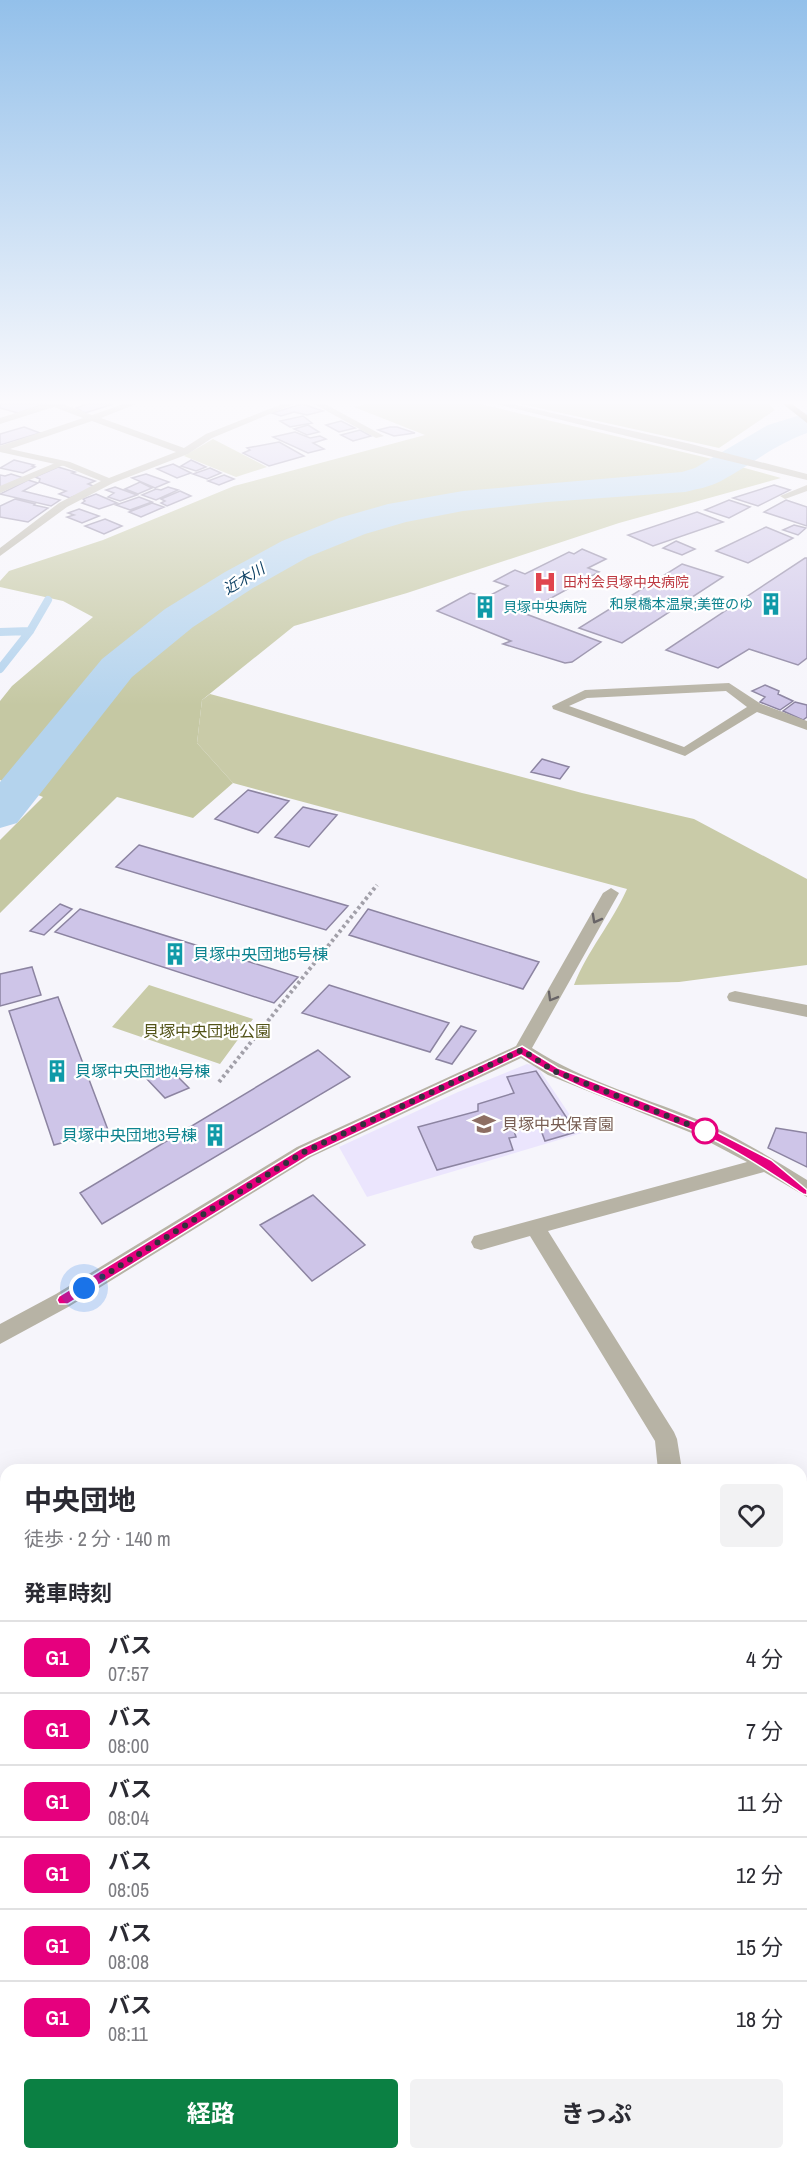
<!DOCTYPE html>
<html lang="ja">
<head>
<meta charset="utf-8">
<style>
  body { margin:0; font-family:"Archivo Narrow","Noto Sans JP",sans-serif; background:#f2f2f3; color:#2b2b33; height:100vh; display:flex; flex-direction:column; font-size:22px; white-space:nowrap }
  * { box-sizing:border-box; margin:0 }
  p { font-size:20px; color:#7c7c81 }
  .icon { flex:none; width:33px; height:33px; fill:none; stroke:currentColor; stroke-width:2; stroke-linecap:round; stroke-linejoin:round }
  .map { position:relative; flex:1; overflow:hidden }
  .side { position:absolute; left:0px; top:1464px; width:807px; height:696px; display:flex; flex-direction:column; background:#fff; border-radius:18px 18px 0 0; box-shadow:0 6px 24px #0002 }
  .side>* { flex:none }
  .badge { padding:0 12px; border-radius:9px; font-size:21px; line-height:39px }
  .you { position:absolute; width:30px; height:30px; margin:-15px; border:4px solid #fff; border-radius:50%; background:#1a73e8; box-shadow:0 0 0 9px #1a73e833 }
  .map>.badge { position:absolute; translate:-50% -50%; box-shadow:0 0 0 3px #fff }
  h2 { padding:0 24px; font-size:22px; line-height:54px }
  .round { display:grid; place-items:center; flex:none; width:63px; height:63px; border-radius:6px; background:#f2f2f3 }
  .head { display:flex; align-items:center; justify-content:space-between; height:102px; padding:0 24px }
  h1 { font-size:28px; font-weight:700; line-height:45px }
  .button { display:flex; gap:12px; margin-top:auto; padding:12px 24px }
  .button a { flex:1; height:69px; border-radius:6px; background:#0b8043; color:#fff; font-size:24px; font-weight:700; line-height:69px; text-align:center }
  .button a+a { background:#f2f2f3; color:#2b2b33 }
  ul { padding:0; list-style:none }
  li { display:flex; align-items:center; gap:18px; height:72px; padding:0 24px; border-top:2px solid #e1e1e2 }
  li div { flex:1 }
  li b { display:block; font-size:22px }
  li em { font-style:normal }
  li .badge { min-width:66px; font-weight:700; text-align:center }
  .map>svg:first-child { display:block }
</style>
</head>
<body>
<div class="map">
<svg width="807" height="2160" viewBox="0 0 807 2160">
  <rect width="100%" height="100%" fill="#f6f5fb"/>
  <path fill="#ebe5fd" d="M527,1064l10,2 45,67 -215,64 -28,-50 119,-55z"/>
  <path fill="#c9cba8" d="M213,439l54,28 -31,10 -52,-21z
    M210,694l372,99 112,26 113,60v86l-128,17 -105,3c13,-34 38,-62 53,-96l-394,-106 -36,-40 5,-43z
    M149,985l104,34 -33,45 -108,-37z"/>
  <path fill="#c5c8a3" d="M367,404h113l228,54 73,20 -162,45 -212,70 -113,33 -92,74 -5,43 36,40 -40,35 -76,-21 -117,116v-73l43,-43 -43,-17v-79l12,-15 81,-69 -30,-16 -63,-14v-6l9,-10 94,-31 131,-54 191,-51 -71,-28z
    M521,404h248l6,6 -56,38z"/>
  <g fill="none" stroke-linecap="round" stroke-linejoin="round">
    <path stroke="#b4d3ed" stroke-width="8" d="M0,632l30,-1
      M0,669l30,-38 18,-31"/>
    <path fill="#b4d3ed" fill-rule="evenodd" d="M807,413v20c-31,11 -57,32 -86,48 -11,6 -24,8 -36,11l-138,10 -84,9 -57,11 -41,12 -57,23 -55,31 -60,39 -61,50 -115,146 -17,5v-46l102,-123 63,-50 60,-37 57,-31 57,-23 49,-14 75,-13 219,-19 13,-4 73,-43z"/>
  </g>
  <path fill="#cec5e8" stroke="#8c84a1" stroke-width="1.5" d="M0,404h46l-28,9 -18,-5z
    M87,404h26l-28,9 -9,-5z
    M302,404l21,7 -16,4 -13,-3 -13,4 -9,-3z
    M303,416l9,7 -22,4 -10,-6z
    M341,421l14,7 -16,4 -13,-7z
    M308,425l11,7 -12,3 -13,-6z
    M24,427l16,6 -40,12v-11z
    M390,427h7l18,6 -21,3 -16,-6z
    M360,430l11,6 -18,5 -12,-6z
    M295,432l15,6 10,-2 6,3 -13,4 11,6 -16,4 -35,-16z
    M279,442l25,14 -35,10 -26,-13 7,-3 -3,-2z
    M14,460l20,5 -2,1 3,1 -12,6 -23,-5z
    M191,460l15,7 -10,4 -15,-5z
    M173,464l18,9 -14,5 -20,-9z
    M58,467l17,5 -3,1 23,8 -7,3 8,3 -26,11 -11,-4 7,-3 -27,-9 1,-3 -5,-2z
    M210,468l11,5 -14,6 -14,-5z
    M11,474l13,4 -24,10v-13l5,1z
    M146,474l23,8 -14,6 -23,-10z
    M224,475l10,4 -15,6 -11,-4z
    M28,480l10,3 -15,8 37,9 -9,6 -51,-12z
    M140,482l12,6 -14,6 -13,-5z
    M774,485l16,5 -32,16 -25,-8z
    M115,487l22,8 -17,6 -12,-4 6,-4 -8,-3z
    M168,487l10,3 -22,10 -14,-5 14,-6 5,1z
    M180,491l11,5 -24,10 -6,-3 4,-2 -4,-2z
    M96,494l21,9 -18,6 -17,-6 3,-2 -2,-2z
    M139,497l13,5 -22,8 -14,-5z
    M15,499l20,5 -1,1 14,3 -20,14 -28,-5v-11z
    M729,500l21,7 -21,11 -24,-8z
    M786,500l21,7v19l-43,-14z
    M152,503l12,4 -23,10 -12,-5z
    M79,509l20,7 -17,7 -15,-6 7,-2 -6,-2z
    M697,512l26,10 -70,24 -25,-11z
    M105,519l17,7 -18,8 -19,-8z
    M794,525l12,3 -8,7 -15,-5z
    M766,527l27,11 -45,25 -32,-12z
    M676,541l19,8 -13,6 -19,-7z
    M582,549l24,10 -18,9 11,4 -66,36 -6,-2 -9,5 83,31 -29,20 -7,1 -62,-19 8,-3 -74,-30 33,-18 17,4 21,-11 -14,-5 21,-11 10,4 44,-22 5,2z
    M805,558h2v100l-9,7 -49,-16 -31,19 -52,-18z
    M682,564l41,13 -101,66 -43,-15z
    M765,685l14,6 -1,3 15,7 -13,9 -20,-8 5,-5 -13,-6z
    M795,702l12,3v12l-4,3 -20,-9z
    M542,759l27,8 -9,12 -29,-7z
    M248,790l41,11 -31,32 -43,-14z
    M303,807l34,8 -28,32 -34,-10z
    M139,845l209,61 -22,24 -210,-63z
    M60,904l12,5 -28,26 -14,-4z
    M80,909l218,68 -24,26 -219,-71z
    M368,909l171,53 -16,27 -174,-54z
    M32,967l9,28 -41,11v-32z
    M329,985l120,38 -19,29 -128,-39z
    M58,997l50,133 -54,15 -45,-134z
    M461,1026l15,5 -24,33 -16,-5z
    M318,1050l32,27 -248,147 -22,-31z
    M169,1068l20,20 -24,10 -19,-20z
    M536,1071l40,61 -31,9 -6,-16 -25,6 2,6 -7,1 4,12 -76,20 -19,-43 60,-16v-7l36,-11 -7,-16z
    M776,1128l31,5v34l-39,-19z
    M313,1195l52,50 -53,36 -52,-56z"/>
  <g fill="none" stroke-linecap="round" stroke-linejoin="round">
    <path stroke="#a2a0a9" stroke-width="4" stroke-dasharray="3 3" stroke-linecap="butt" d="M219,1082l158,-197"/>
    <path fill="#b7b3a5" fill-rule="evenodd" d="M314,404h11l59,32 -8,2z
      M60,461l8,2 -68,30v-7z
      M807,485v6l-22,8 -5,-3z
      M735,991l72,14v12l-78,-16 -2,-4 2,-4z"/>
    <path fill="#b7b3a5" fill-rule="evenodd" d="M44,404h19l29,11 31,-11h13l-35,14 83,30 22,-14 76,-30h12l-82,34 -24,16 -75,29 -46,24 -67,49v-8l59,-45 42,-22 -37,-15 -64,-14v-6l83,-28 -29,-11 -54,17v-6zM92,421l84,31 -67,26 -39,-16 -60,-13z
      M496,404h16l179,40 116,30v6z
      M729,683l32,21 46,17v9l-50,-18 -72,44 -132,-47 -1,-3 33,-16zM726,691l21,16 -63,40 -115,-41 18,-8z
      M611,888l8,5 -87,155c54,35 117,50 176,76 34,16 67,36 99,56v17l-43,-25 -216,59 126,201 3,7 5,31h-24l-3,-29 -125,-205 -49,14 -7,-2 -3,-6 3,-6 7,-2 266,-72 -53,-28 -146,-59 -27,-17 -210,99 -241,149 -70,38v-20l56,-30 241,-147 219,-101 87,-153z
      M0,1687l6,2v37l-6,-2z
      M627,2154h32l-2,6h-32z"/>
    <path fill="#837b62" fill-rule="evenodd" d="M783,404h9l15,11v8z
      M807,1553v61l-6,2v-60z
      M807,1995v64l-6,2v-64z
      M686,2154h32l-1,6h-32z
      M767,2154h32l-1,6h-32z"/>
  </g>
  <defs><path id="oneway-chevron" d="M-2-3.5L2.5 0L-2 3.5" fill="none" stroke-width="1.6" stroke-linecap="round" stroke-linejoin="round" transform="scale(1.5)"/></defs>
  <g stroke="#686466">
    <use href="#oneway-chevron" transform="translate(596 919) rotate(119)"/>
    <use href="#oneway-chevron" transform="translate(552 997) rotate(120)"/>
  </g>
  <linearGradient id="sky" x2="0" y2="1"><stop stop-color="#93c0ea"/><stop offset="0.57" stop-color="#fbfafd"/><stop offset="1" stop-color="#fbfafd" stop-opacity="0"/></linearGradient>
  <rect width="807" height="706" fill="url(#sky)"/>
  <path fill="#e6007e" stroke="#fff" stroke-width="1.5" d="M522,1046l36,22 147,58 66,34 36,30v5l-4,-1c-35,-23 -70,-47 -109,-63 -58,-24 -120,-41 -173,-76l-213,101 -240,148h-9l-2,-4 2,-4 241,-147z"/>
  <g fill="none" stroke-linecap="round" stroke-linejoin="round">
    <path stroke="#33303c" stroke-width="6" stroke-dasharray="0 10.8" d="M84,1288l220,-136 218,-102 32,21 151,60"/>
  </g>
  <defs>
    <g id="hospital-bare" transform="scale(1.8)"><path d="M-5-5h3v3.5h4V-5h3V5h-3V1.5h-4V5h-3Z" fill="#e0444e" stroke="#fff" stroke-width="2.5" paint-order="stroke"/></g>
    <g id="building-bare" transform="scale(1.8)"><path d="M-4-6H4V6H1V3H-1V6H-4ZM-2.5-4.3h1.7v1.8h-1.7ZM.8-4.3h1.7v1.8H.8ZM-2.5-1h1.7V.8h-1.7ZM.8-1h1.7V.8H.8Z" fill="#0f9aa8" stroke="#fff" stroke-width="2.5" paint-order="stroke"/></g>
    <g id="school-bare" transform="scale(1.8)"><path d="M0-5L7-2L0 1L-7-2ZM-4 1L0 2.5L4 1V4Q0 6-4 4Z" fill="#8d6e63" stroke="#fff" stroke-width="2.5" paint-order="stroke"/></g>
  </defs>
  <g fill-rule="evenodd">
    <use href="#hospital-bare" x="545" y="582"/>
    <use href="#building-bare" x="771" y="604"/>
    <use href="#building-bare" x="485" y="607"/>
    <use href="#building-bare" x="175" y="954"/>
    <use href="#building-bare" x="57" y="1071"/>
    <use href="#school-bare" x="484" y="1124"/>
    <use href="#building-bare" x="215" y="1135"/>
  </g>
  <circle fill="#fff" stroke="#e6007e" stroke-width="3" cx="705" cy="1131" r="12"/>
  <g text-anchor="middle" stroke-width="4.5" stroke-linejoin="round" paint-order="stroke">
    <g font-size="14" fill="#be3a42" stroke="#fff" text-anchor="start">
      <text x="563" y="587">田村会貝塚中央病院</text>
    </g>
    <g font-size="14" fill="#0d838f" stroke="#fff" text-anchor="end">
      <text x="753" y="609">和泉橋本温泉;美笹のゆ</text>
      <text x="503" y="612" text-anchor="start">貝塚中央病院</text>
    </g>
    <g font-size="15" font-style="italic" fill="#0f4265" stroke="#fff">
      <text transform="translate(244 579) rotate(-31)" y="5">近木川</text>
    </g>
    <g font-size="16" fill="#0d838f" stroke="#fff" text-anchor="start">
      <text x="193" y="960">貝塚中央団地5号棟</text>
      <text x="75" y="1077">貝塚中央団地4号棟</text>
      <text x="197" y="1141" text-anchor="end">貝塚中央団地3号棟</text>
    </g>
    <g font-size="16" fill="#535419" stroke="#fff">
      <text x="207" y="1037">貝塚中央団地公園</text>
    </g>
    <g font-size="16" fill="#785e54" stroke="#fff" text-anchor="start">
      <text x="502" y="1130">貝塚中央保育園</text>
    </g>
  </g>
</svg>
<div class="you" style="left:84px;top:1288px"></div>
<section class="side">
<div class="head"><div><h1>中央団地</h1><p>徒歩 · 2 分 · 140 m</p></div><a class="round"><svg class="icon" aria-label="heart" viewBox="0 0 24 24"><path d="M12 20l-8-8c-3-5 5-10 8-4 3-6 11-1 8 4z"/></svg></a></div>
<h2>発車時刻</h2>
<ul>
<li><span class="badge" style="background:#e6007e;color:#fff">G1</span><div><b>バス</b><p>07:57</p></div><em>4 分</em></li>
<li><span class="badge" style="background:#e6007e;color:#fff">G1</span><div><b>バス</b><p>08:00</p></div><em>7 分</em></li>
<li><span class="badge" style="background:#e6007e;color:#fff">G1</span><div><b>バス</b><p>08:04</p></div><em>11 分</em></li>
<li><span class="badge" style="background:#e6007e;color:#fff">G1</span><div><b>バス</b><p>08:05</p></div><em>12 分</em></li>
<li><span class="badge" style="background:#e6007e;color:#fff">G1</span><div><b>バス</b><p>08:08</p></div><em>15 分</em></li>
<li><span class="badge" style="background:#e6007e;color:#fff">G1</span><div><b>バス</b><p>08:11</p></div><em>18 分</em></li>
</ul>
<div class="button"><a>経路</a><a>きっぷ</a></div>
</section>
</div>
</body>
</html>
